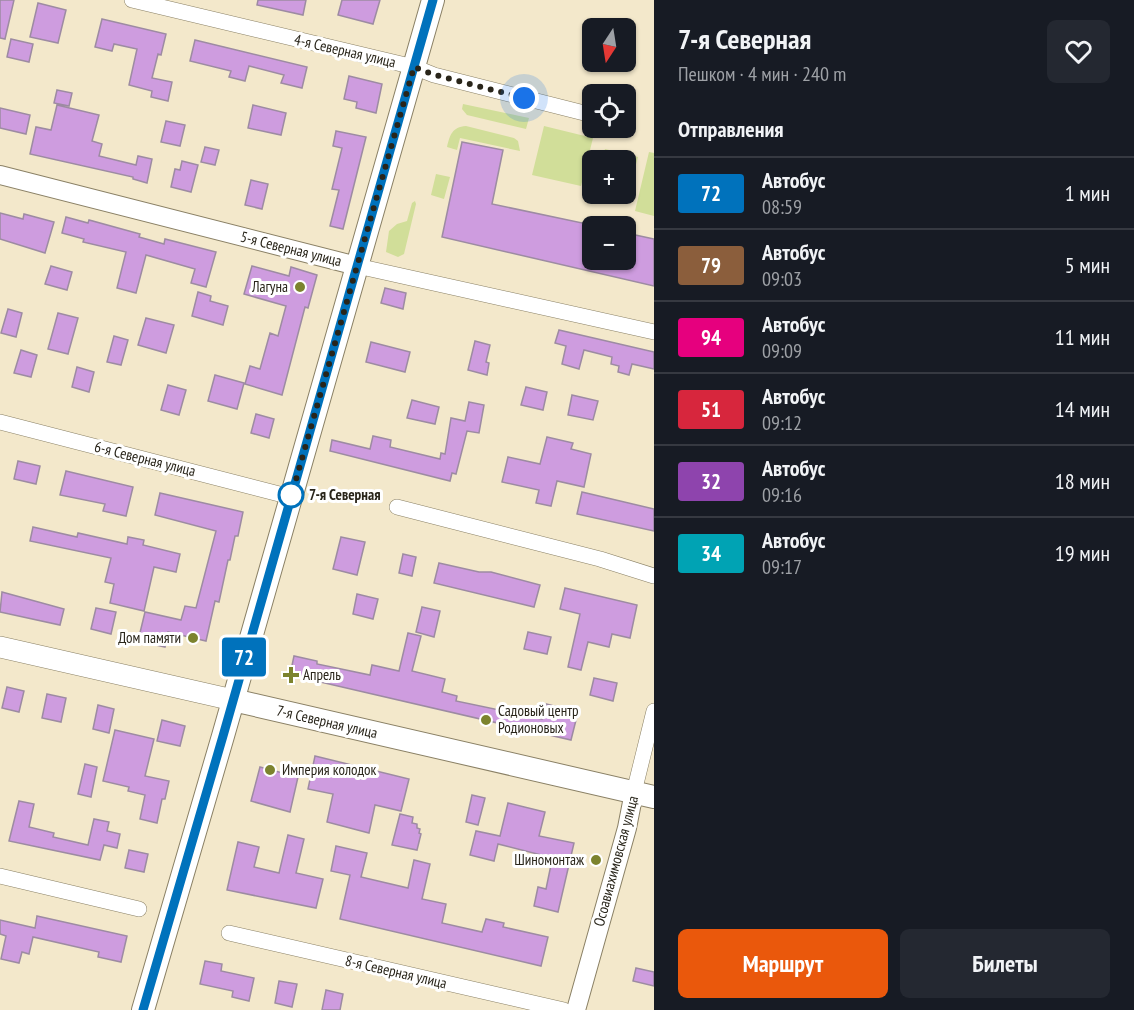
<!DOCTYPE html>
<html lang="ru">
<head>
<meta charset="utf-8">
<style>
  body { margin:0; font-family:"PT Sans Narrow",sans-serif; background:#242831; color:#f1f3f6; height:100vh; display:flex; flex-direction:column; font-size:22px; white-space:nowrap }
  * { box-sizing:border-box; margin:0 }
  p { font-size:20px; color:#9ea1a6 }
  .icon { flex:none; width:33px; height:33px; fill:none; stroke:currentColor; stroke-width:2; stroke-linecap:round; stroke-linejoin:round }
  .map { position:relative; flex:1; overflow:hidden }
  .details { display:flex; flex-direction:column; background:#171b24; width:480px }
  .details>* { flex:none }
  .badge { padding:0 12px; border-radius:4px; font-size:21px; line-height:39px }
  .needle { width:39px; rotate:192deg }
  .buttons { position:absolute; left:582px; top:18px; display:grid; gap:12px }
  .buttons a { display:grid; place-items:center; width:54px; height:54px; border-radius:9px; background:#171b24; box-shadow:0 2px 4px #0004; font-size:30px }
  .you { position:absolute; width:30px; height:30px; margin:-15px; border:4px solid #fff; border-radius:50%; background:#1a73e8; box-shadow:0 0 0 9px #1a73e833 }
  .map>.badge { position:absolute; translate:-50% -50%; box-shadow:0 0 0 3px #fff }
  h2 { padding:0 24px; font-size:22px; line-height:54px }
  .round { display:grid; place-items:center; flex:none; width:63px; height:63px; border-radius:9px; background:#242831 }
  .summary { display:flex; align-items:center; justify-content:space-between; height:102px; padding:0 24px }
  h1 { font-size:28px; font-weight:700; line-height:45px }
  .action { display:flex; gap:12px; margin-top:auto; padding:12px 24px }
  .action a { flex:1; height:69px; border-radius:9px; background:#ea580c; color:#fff; font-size:24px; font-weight:700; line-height:69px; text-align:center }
  .action a+a { background:#242831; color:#f1f3f6 }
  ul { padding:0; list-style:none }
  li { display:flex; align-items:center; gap:18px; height:72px; padding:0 24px; border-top:2px solid #363941 }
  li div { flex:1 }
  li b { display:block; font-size:22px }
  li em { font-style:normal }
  li .badge { min-width:66px; font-weight:700; text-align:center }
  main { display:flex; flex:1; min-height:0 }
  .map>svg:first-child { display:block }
</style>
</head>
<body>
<main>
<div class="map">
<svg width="654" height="1010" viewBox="0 0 654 1010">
  <rect width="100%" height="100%" fill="#f3e8cb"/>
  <path fill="#d1de99" d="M463,104l66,14 -3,11 -59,-14 -5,-6z
    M466,126l48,12 4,3 2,10 -60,-13 -3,12 -10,-3c3,-12 5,-20 19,-21z
    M544,126l49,12 -12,48 -49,-11z
    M605,149l33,8 -10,37 -2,-1v-33h-24z
    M649,152l5,1v63l-19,-5z
    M436,174l14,3 -6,22 -13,-4z
    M415,201l1,3 -12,50 -6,3 -12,-5 3,-21 8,-7 10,-3 5,-18z"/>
  <path fill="#ce9cdf" stroke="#9d8ba2" stroke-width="1.5" d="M0,0h14l-9,39 -5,-1z
    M258,0h48l-3,15 -46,-10z
    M342,0h38l-7,24 -35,-9z
    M38,3l28,7 -8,33 -28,-6z
    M102,19l64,15 -5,21 -3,-1 -6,24 20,4 -4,19 -17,-4 1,-6 -23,-6 8,-36 -23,-5 -2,7 -17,-4z
    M11,39l22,5 -4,18 -22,-5z
    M195,40l112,27 -5,21 -21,-5 3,-8 -35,-9 -4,15 -16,-4 2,-6 -41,-10z
    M349,76l33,8 -6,29 -20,-5 1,-6 -13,-3z
    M57,90l15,3 -3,13 -15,-3z
    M57,105l42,10 -7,26 10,3 -3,12 37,9 2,-9 14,3 -5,24 -14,-4v-2l-103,-23 6,-27 15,3z
    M253,105l33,8 -5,22 -33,-7z
    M0,108l30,7 -4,19 -26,-6z
    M166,121l19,4 -5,21 -19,-4z
    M336,131l30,6 -23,92 -13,-3 9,-36 -7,-1 10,-41 -9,-2z
    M462,142l41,8 -11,54 100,21v35h34v-27l28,6v47l-212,-49z
    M205,147l14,3 -4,15 -14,-3z
    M182,161l16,4 -7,27 -20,-5 4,-18 5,1z
    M251,180l17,4 -6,25 -17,-4z
    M0,213l23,6 1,-5 30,8 -9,31 -45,-14z
    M66,217l22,6 1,-3 51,14 -1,3 25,7 1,-5 51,13 -10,35 -15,-4 4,-14 -49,-14 -10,38 -19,-5 9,-36 -43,-10 1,-3 -22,-6z
    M51,266l21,6 -5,18 -22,-6z
    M252,266l37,10 2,-9 26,8 -9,33 -3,-1 -23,88 -37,-11 5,-18 10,3 10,-36 8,3 8,-30 -42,-12z
    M385,288l21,5 -3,16 -22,-6z
    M198,292l13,4 -1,5 18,5 -5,19 -31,-9z
    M8,309l14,4 -6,24 -15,-4z
    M58,313l20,5 -10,36 -20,-5z
    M146,318l28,7 -8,28 -28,-8z
    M559,330l95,22v17l-22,-5 -3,11 -11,-3 1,-6 -8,-2 1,-7 -28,-7 -5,19 -17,-5 4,-18 -11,-3z
    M114,336l14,4 -7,25 -14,-3z
    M475,341l15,4 -4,17 3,1 -2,12 -19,-5z
    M371,342l39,10 -5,20 -39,-10z
    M21,350l16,5 -6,22 -17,-4z
    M77,367l17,5 -5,20 -17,-5z
    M215,375l29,8 -7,26 -29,-8z
    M168,385l18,5 -7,25 -18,-5z
    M526,387l21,5 -4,18 -22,-5z
    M572,395l26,6 -5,19 -25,-5z
    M412,400l27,7 -4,17 -28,-6z
    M469,402l15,3 -5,28 -12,-2 -11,43 -4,-1 -2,8 -120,-30 2,-11 38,9 3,-13 18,4 -1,7 50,12 1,-6 4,1 6,-36 14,3z
    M256,414l18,5 -5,19 -18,-5z
    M547,437l26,6 -2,6 20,5 -7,33 -27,-6 -6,25 -15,-3 3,-13 -37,-8 6,-25 32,7z
    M18,461l22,5 -4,18 -22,-5z
    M66,471l67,16 -7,29 -23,-5 2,-7 -45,-9z
    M582,492l72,17v22l-77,-17z
    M160,493l83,19 -5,24h-3l-5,24h-2l-9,42 -4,-1 -9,40 -38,-9 -3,15 -27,-6 7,-29 36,8 4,-14 11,2 20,-77 -61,-16z
    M33,527l44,10 1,-4 49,11 1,-7 16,3 -1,5 37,9 -4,18 -22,-5 -10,44 -34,-8 4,-19 -9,-2 6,-24 -81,-17z
    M341,537l24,5 -8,33 -24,-6z
    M403,554l13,3 -4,19 -13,-3z
    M439,563l40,9h12l49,13 -6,22 -100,-24z
    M565,588l72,17 -7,33 -18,-4 -3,13 -21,-5 -7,28 -13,-3 12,-53 -20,-5z
    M2,592l62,17 -4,16 -60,-13z
    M357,594l21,5 -5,20 -20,-5z
    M422,607l18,4 -6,26 -18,-5z
    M96,608l20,4 -5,22 -20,-5z
    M528,632l23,5 -4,17 -23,-5z
    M408,633l13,3 -9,35 33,8 -3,13 15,4 -1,5 86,18 4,-15 32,8 -7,28 -281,-65 4,-19 23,5v3l53,11 2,-10 27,6z
    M594,678l23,5 -4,18 -23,-6z
    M7,687l17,4 -5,21 -17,-4z
    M47,694l19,4 -5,24 -19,-4z
    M98,705l16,4 -5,24 -16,-4z
    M162,720l23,6 -5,20 -23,-5z
    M115,730l39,9 -9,37 24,5 -4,18h-3l-5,24 -17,-4 5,-24 -17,-4 1,-4 -26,-6z
    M315,756l94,23 -8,32 -26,-6 -6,28 -42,-11 6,-28 -25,-5z
    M85,764l12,3 -6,30 -13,-3z
    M260,767l38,10 -8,35 -39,-11z
    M472,795l13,3 -7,27 -12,-3z
    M19,801l15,3 -5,23 25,6 -1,4 35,8 6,-26 15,3 -2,9 13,3 -3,14 -13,-3 -4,15 -91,-19z
    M508,803l37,9 -6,24 35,7 -16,69 -24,-6 4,-19 8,2 6,-29 -4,-1 1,-2 -51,-13 -4,17 -24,-6 6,-24 24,5z
    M400,814l13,3 -1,6 5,1v4l3,1 -1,4 2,1 -4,16 -25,-5z
    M288,835l16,4 -8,34 27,6 -7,29 -89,-18 11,-48 21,5 -5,20 25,6z
    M336,846l31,7 -6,24 47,11 6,-28 16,4 -8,35 24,5 -4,19 40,9 4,-13 18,4 -1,4 45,10 -7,29 -201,-47 10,-44 -19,-4z
    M129,850l19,4 -4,18 -19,-4z
    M37,916l90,20 -6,26 -23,-5 1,-5 -66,-15 -4,17 -7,-2 -3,11 -18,-4 5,-23 -6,-2v-14l35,8z
    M205,961l17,3 -1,7 33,7 -5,23 -17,-4 1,-6 -33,-7z
    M636,968l18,4v14l-21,-5z
    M279,981l18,3 -5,23 -17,-4z
    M326,990l17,4 -3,16h-18z"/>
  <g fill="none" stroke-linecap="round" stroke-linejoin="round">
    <g stroke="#8a8065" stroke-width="16">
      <path id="minor" d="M132,0l282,67 20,8 158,40
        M357,266l297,66
        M0,422l291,75
        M397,507l203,52 54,17
        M634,792l20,-81
        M0,876l139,33
        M229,933l335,77"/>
    </g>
    <g stroke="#8a8065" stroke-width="20">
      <path id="tertiary" d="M0,175l357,91
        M576,1010l51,-182 7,-36"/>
    </g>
    <g stroke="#8a8065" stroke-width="22">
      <path id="secondary" d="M0,647l233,53"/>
    </g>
    <g stroke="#8a8065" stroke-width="24">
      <path id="primary" d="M233,700l421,97
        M143,1010l80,-274 210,-736"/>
    </g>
    <use href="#minor" stroke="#fff" stroke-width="15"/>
    <use href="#tertiary" stroke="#fff" stroke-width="18"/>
    <use href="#secondary" stroke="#fff" stroke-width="21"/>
    <use href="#primary" stroke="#fff" stroke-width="22"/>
  </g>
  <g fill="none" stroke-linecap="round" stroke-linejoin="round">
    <g stroke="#fff" stroke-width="14">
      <path id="line" d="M143,1010l80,-274 210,-736"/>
    </g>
    <use href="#line" stroke="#0072bc" stroke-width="9"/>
    <path stroke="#29251a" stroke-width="6" stroke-dasharray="0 10.8" d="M291,495v2l123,-430 21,8 89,23"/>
  </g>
  <g fill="#7c832e" stroke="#fff" stroke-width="2">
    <circle cx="300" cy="287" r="6"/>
    <circle cx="193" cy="638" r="6"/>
    <path d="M288 666h6v6h6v6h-6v6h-6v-6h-6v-6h6z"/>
    <circle cx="486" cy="720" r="6"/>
    <circle cx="270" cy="770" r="6"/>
    <circle cx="596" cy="860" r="6"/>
  </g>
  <circle fill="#fff" stroke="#0072bc" stroke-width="3" cx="291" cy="495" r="12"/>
  <g text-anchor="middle" stroke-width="6" stroke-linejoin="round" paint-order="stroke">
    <g font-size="15" fill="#29251a" stroke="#fff">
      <text transform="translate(345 51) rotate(13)" y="5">4-я Северная улица</text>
      <text transform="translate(291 249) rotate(14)" y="5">5-я Северная улица</text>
      <text transform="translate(145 459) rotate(14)" y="5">6-я Северная улица</text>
      <text transform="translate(327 722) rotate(13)" y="5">7-я Северная улица</text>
      <text transform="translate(616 861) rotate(-75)" y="5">Осоавиахимовская улица</text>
      <text transform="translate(396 972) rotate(13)" y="5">8-я Северная улица</text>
    </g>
    <g font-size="15" fill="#29251a" stroke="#fff" text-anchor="end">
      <text x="288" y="292">Лагуна</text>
      <text x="181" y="643">Дом памяти</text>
      <text x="303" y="680" text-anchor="start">Апрель</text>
      <text x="498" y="716" text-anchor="start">Садовый центр<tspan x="498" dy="17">Родионовых</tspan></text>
      <text x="282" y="775" text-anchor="start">Империя колодок</text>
      <text x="584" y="865">Шиномонтаж</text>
    </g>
    <g font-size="15" font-weight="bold" fill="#29251a" stroke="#fff" text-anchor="start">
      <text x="309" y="500">7-я Северная</text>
    </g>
  </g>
</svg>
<div class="buttons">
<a><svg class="needle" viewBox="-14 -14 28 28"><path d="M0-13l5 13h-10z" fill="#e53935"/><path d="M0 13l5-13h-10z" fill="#9ea1a6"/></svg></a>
<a><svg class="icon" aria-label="locate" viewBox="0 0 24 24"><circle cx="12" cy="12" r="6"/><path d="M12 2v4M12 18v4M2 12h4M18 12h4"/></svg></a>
<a>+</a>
<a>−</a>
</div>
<div class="you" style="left:524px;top:98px"></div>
<b class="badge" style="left:244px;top:657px;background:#0072bc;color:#fff">72</b>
</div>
<section class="details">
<div class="summary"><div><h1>7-я Северная</h1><p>Пешком · 4 мин · 240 m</p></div><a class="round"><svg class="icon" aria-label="heart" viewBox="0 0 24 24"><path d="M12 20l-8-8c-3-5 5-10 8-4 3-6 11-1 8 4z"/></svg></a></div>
<h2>Отправления</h2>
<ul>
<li><span class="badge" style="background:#0072bc;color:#fff">72</span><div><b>Автобус</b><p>08:59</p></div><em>1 мин</em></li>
<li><span class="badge" style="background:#8b5e3c;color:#fff">79</span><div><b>Автобус</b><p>09:03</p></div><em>5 мин</em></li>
<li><span class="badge" style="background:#e6007e;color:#fff">94</span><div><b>Автобус</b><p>09:09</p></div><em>11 мин</em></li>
<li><span class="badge" style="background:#d7263d;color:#fff">51</span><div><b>Автобус</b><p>09:12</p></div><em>14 мин</em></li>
<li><span class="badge" style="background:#8e44ad;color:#fff">32</span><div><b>Автобус</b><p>09:16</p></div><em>18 мин</em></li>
<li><span class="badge" style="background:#00a3b4;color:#fff">34</span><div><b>Автобус</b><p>09:17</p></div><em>19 мин</em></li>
</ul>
<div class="action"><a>Маршрут</a><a>Билеты</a></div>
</section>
</main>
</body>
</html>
